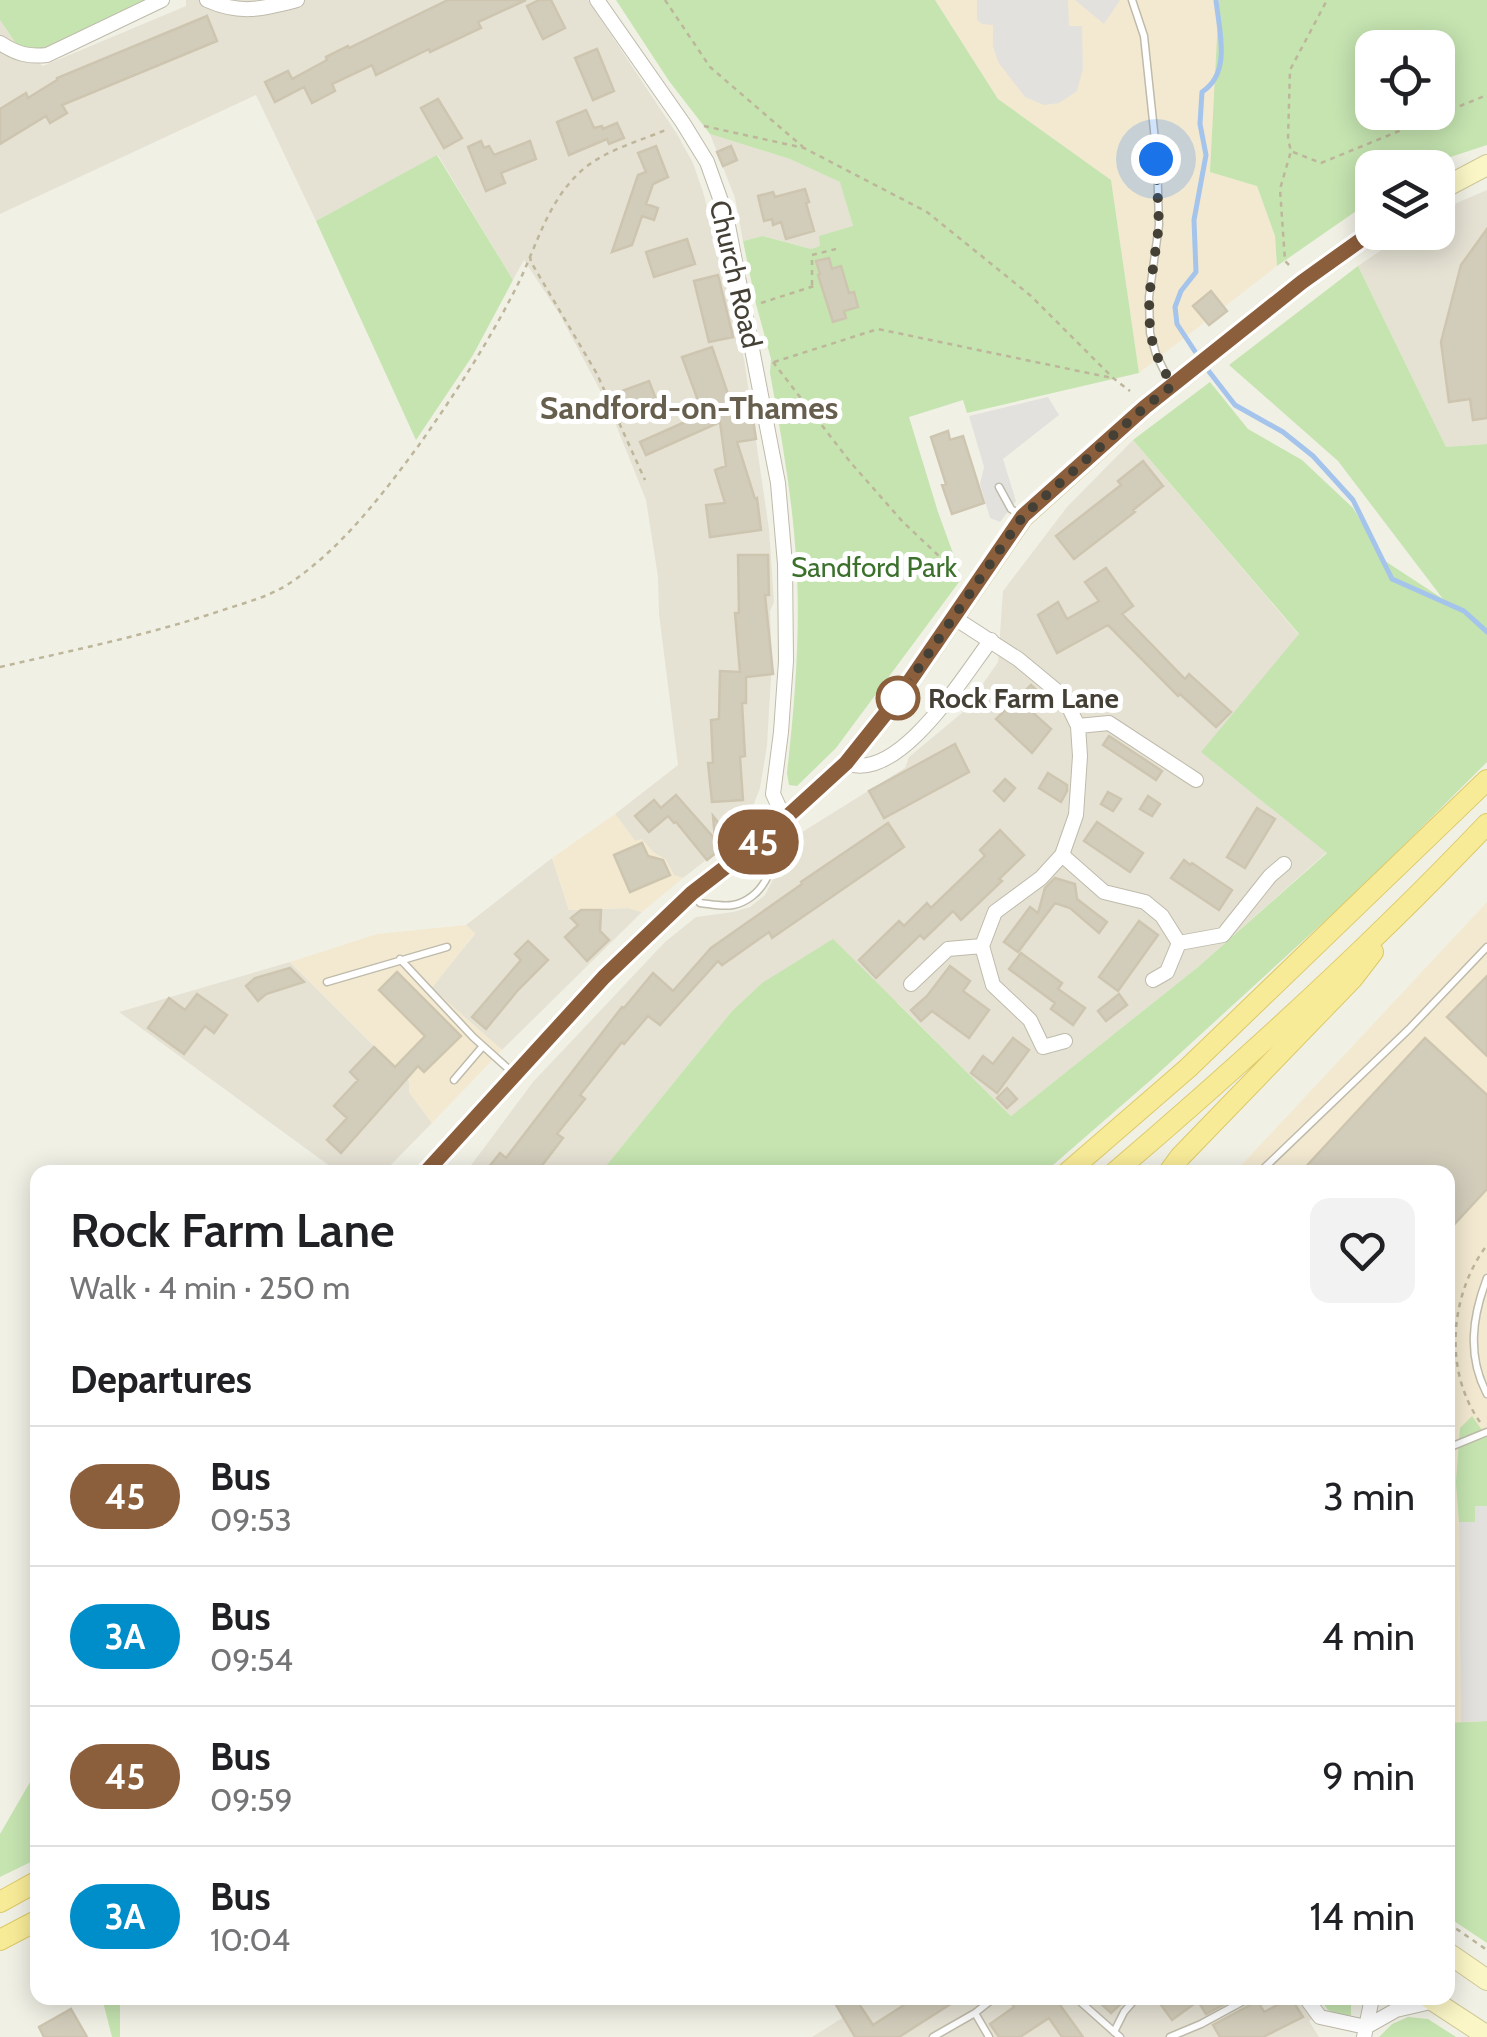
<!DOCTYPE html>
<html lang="en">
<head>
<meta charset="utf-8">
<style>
  body { margin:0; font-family:Cabin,sans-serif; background:#f2f2f2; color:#202124; height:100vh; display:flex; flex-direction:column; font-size:38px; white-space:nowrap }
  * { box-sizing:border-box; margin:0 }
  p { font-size:32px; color:#757577 }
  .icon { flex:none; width:55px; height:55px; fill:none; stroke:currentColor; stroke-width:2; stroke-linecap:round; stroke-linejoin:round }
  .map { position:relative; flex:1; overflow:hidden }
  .side { position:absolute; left:30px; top:1165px; width:1425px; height:840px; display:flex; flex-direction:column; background:#fff; border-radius:20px; box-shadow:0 5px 25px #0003 }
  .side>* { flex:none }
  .badge { padding:0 20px; border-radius:32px; font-size:35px; line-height:65px }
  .controls { position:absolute; left:1355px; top:30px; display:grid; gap:20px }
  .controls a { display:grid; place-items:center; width:100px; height:100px; border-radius:20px; background:#fff; box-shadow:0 5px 25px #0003; font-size:50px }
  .you { position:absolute; width:50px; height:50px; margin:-25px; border:8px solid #fff; border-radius:50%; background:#1a73e8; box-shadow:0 0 0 15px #1a73e833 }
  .map>.badge { position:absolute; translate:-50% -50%; box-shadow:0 0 0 5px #fff }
  h2 { padding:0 40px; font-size:38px; line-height:90px }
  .round { display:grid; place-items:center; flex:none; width:105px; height:105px; border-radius:20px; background:#f2f2f2 }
  .overview { display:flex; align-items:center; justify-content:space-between; height:170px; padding:0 40px }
  h1 { font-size:48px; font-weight:600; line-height:75px }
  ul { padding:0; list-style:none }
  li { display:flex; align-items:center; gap:30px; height:140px; padding:0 40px; border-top:2px solid #e0e0e0 }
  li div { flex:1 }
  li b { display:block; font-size:38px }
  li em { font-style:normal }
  li .badge { min-width:110px; font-weight:700; text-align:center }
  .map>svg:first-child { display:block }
</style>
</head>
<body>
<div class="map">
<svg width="1487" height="2037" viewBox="0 0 1487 2037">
  <rect width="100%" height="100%" fill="#f1f0e5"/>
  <path fill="#e5e2d4" d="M186,0h402l89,134 16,29 11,32 40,164 25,170 5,73 -4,9 2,49 -5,86 -7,42 -12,31 -16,21 -49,38 -9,-2 -8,-16 -13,-8 -11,-12 -7,1 -20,-27 63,-49 -19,-151 -1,-37 -12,-77 -38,-95 -48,-90 -36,-55 -11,20 -75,-125 -122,66 -60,-126 -256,119v-194l19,28 24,18 143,-60z
    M710,134l80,25 51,23 12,45 -33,9 1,10 -10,3 -47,-13 -21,5 -8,-43z
    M1487,190v254l-41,3 -88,-181 48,-33 32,-1v-21z
    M1133,440l166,195 28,217 -129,115 -187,149 -114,-114 -135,-19 -30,28 -131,161h-135l67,-90 132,-140 31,-25 37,-5 17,-5 15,-12 15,-29 6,-24 119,-74 4,-11 54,-45 35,-50 5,-71 64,-84z
    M552,858l17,52 60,-2 13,4 -140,138 -71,-62 44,-54 -9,-9z
    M290,962l119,119v11l23,31 -48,49h-46l-219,-160z
    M874,1998h426l13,20 -4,3 10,16h-507z"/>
  <path fill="#f3e9d1" d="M935,0h284l38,186 18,50 2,30 -138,107 -28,-193 -113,-81z
    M615,814l20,27 7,-2 11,13 13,8 8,15 9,3 -41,34 -14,-4 -59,2 -17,-52z
    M1487,902v1041l-39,-26v-745h-213z
    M466,925l9,8 -43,55 70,62 -70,73 -23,-31v-12l-119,-118 87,-28z"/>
  <path fill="#c5e4b0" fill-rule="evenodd" d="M0,0h154l-114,52 -21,-4 -19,-28z
    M616,0h319l63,99 113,81 28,193 -172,40 -4,-13 -54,17 29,95 24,66 -126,170 -39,38 -8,-1 -2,-12c8,-72 14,-144 9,-216 -4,-62 -15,-123 -26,-184l1,-14 -15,-55 -13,-63 20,-5 48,13 9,-3 -1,-10 34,-10 -13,-44 -50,-23 -80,-25 -41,-53z
    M1219,0h268v145l-67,22 -48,1v32l-95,66 -2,-30 -18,-50 -47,-14zM1372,48h66v64h-66z
    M437,155l76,125 -40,75 -57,85 -100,-219z
    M1358,266l88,181 41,-3v318l-124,124 -211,193 -107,93h-444l131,-161 30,-28 71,-44 178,177 187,-149 129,-114 -126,-101 98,-118 -166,-194 77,-58 38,47 54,31 51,48 32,53 58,38 -105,-138 -109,-96z
    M1472,1416l15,21v69h-12v16h-16l-3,-40 4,-54z
    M1487,1721v222l-39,-26v-194z
    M37,1770v89l-37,18v-43z
    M102,1998h18v39h-8z
    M1319,1998h32v17l-5,2 -18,-7z
    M1408,2017l20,2 28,18h-77l13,-13z"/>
  <path fill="#e3e1dd" d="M977,0h91l1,26h13l1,43 -6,22 -18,12 -15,2 -19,-8 -27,-35 -5,-16v-21l-11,-1 -5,-4z
    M1075,0h45l-16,24z
    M1048,397l11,18 -56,44 13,42 -16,21 -10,-4 -10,-34 4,-17 -15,-51z
    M1475,1506h12v215l-26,1 -2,-200h16z"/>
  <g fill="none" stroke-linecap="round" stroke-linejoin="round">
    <path stroke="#a4c4eb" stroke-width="5" d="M1198,356l-21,-32 -2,-17 6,-16 15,-19 -2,-52 12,-65 -6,-31 2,-32c30,-19 17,-62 14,-92
      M1204,365l31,40 48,27 30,24 40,44 39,79 72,32 23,21"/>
  </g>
  <path fill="#d2cdbb" stroke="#cdc5af" stroke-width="2.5" d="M448,0h78l-48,22 3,6 -51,24 -1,-3 -53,26 -4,-10 -40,19 3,7 -23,12 -8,-16 -29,15 -10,-20 23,-11 4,8 35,-19 -1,-3 22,-11 1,2z
    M539,0h12l14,28 -22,11 -16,-33z
    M207,16l10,25 -155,64 5,8 -17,10 -4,-7 -46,28v-35l26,-16 2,5 29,-18v-2z
    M597,49l17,42 -21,9 -18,-42z
    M438,99l24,39 -18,10 -23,-40z
    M586,110l8,18 8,-2 1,3 14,-6 7,15 -15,6 -2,-5 -38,16 -12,-33z
    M481,141l3,7 5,-2 5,9 36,-14 6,18 -35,14 4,10 -19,8 -18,-44z
    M656,146l12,31 -15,7 -7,20 12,4 -4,12 -12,-4 -10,29 -20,7 26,-77 8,-3 -8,-19z
    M731,146l6,14 -14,6 -6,-14z
    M805,189l4,13 -3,1 8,28 -28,8 -5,-17 -8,3 -1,-6 -8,2 -6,-25 15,-4 2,5z
    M1487,229v189l-14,2 -3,-21 -21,3 -8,-60 20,-77z
    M687,239l8,25 -41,13 -8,-25z
    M829,258l3,11 9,-3 8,27 5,-1 4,15 -14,4 2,7 -13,4 -15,-47 2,-1 -4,-13z
    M718,275l15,62 -24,5 -15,-61z
    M1211,291l16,20 -18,14 -16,-19z
    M712,347l22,65 17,-6 5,33 -19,3 18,57 2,-1 4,32 -51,7 -4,-32 19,-2 -10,-33 11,-4 -6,-44 -74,33 -6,-13 63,-28 -21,-57z
    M649,381l7,18 -27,10 -7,-18z
    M948,431l2,9 13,-4 21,67 -32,11 -10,-29 4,-1 -15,-47z
    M1143,461l20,25 -30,24 2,2 -61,47 -18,-23 65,-51 -3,-4z
    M738,555h30l1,40h-4l8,79 -27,3v26h-4l3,53 -5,1 3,43 -31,2 -4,-39h5l-2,-43 8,-1 1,-48 20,1 -5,-59h4z
    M1106,568l27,38 -11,8 63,65 4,-5 42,38 -15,15 -36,-33 -2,2 -70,-71 -51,28 -19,-38 20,-13 9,17 32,-18 -14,-19z
    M1031,685l13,12 -13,14 20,18 -19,24 -36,-34z
    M1109,736l53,35 -6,9 -53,-35z
    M955,744l14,28 -85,46 -15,-27z
    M1048,773l19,12v6l-6,11 -22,-14z
    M1005,779l10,9 -11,13 -10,-10z
    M1108,792l13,7 -8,12 -12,-7z
    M676,795l39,44 -2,-23 19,24 -25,20 -31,-38 -2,1 -6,-7 -19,16 -14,-16 19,-16 7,8z
    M1148,796l12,8 -8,12 -12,-7z
    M1257,808l18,11 -30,49 -18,-11z
    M1097,822l46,31 -13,19 -46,-31z
    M888,823l16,24 -132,91 -3,-6 -47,33 -4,-4 -58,64 -12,-9 -24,28 -2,-2 -42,53 5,4 -28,35 6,4 -26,34h-52l15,-19 6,5 116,-151 2,1 29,-35 20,18 38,-43 91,-64 -1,-2z
    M1000,830l24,25 -25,24 3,2 -41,39 -8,-9 -29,28 -4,-4 -44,43 -17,-18 40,-39 5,5 23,-23 4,5 54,-52 -5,-6z
    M642,843l6,13 15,4 7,15 -40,17 -16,-37z
    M1184,860l6,5 2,-2 40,27 -13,20 -48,-32z
    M1055,878l20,6 2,15 30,23 -8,11 -29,-25 -15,-5 -37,49 -14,-10 26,-35 8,6 7,-25z
    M581,910h20l-1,21 9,9 -22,21 -22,-24 13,-12 -7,-7z
    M1139,921l19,14 -40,56 -19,-14z
    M528,941l20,19 -30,30 -32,39 -14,-12 49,-57 -6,-6z
    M1021,953l41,30 -4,6 27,19 -12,17 -22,-16 4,-6 -46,-34z
    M950,966l20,15 -7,10 26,19 -20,28 -37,-27 -11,10 -10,-11 16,-14z
    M290,968l14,14 -38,12 -8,7 -12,-15 9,-8z
    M397,972l64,64 -37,36 -6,-6 -77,87 -14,-13 20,-22 -13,-12 24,-26 -8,-8 24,-25 21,20 30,-31 -46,-46z
    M1487,976v80l-40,-39z
    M197,994l30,21 -13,18 -9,-7 -21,28 -36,-26 21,-30 16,12z
    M1119,994l8,11 -21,16 -8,-10z
    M1013,1038l16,12 -32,43 -26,-20 12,-17 10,8z
    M1425,1038l62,57v94l-39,42v-59h-147z
    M1007,1088l10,11 -10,9 -10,-10z
    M832,1998h23l18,27 31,-20 -5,-7h61l-61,39h-44z
    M1008,1998h47l28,39h-21l-13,-19 -29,19h-21l-9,-13 24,-17z
    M1095,1998h32l-16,15z
    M1156,1998h80l-30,16 -8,-13 -26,19z
    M1256,1998l8,14 27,-14 12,19 -40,20h-43l-7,-12 39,-21z
    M71,2009l16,28h-43l-5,-10z"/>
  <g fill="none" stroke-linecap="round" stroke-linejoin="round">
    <g stroke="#bfbbab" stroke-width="9">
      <path id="lane" d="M1132,0l12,36 13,123 2,66 -10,72 1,36 6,21 13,27
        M999,487l12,22 11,7
        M693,894l7,9c10,1 22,4 33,2 27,-5 47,-38 36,-64
        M400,959l73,78 40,36
        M327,982l120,-35
        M454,1080l29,-34
        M1260,1172l149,-143 78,-82
        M1487,1278c-15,39 -20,78 0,116
        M1448,1448l39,-16
        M1076,1998l44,39
        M975,2013l14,24
        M1114,2032l10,-20 12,-14
        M933,2037l42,-24 19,-15
        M1170,2037l31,-13 48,-26"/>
    </g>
    <g stroke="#bfbbab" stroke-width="16">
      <path id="street" d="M207,0c34,15 55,9 90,0
        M597,0l86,123 24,39 19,53 52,268 7,81 1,97 -5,71 -8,62 6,13 9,10
        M0,43c17,11 28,14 47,12l115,-55
        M953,617l65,42 46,38 14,29 2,30 -4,59 -14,40 -21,23 -46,34 -13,34 11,39 37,35 13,27 22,-6
        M1078,726l31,-3 87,57
        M846,763c53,21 118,-88 145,-123
        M1062,855l42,37 41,10 17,14 17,27 44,-8 47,-59 14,-12
        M1153,980l14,-8 12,-29
        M911,984l37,-35 34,-3
        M1306,1998l14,19 46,10 -2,10
        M1366,2027l30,-17 39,-9
        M1366,2027l6,-29"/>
    </g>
    <g stroke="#cfc897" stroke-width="22">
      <path id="secondary" d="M1438,191l49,-26
        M426,1172l178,-195 88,-84 74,-57 80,-73 52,-65 125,-181 122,-110 157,-125 70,-50
        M1448,1953l39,27
        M1429,1998l58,38"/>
    </g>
    <g stroke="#dcca69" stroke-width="22">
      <path id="primary" d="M1068,1172l120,-104 299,-288
        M1115,1172c129,-110 255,-225 372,-348
        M1169,1172l11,-15 173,-179 20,-26
        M0,1902l38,-21
        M0,1940l38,-20"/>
    </g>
    <path stroke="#bdb69b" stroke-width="2.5" stroke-dasharray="5 5" stroke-linecap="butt" d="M665,0l45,67 93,80
      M704,126l100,22 123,64 104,84 82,82 17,13
      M1293,152l28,11 166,-68
      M530,256l1,6 66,112 48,106
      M1289,265l-4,-4 -5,-72 11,-38 -3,-12 2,-69 37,-70
      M812,285v-30l24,-6
      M761,303l53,-17
      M773,362l78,101 52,59 55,52
      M774,362l104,-33 234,49
      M0,667c74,-17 148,-32 220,-56 24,-8 49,-14 70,-28 52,-35 92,-88 129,-138 36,-51 71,-105 99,-161 19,-39 29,-81 62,-112 22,-21 60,-31 88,-43
      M1480,1422c-37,-52 -30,-128 7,-177
      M1448,1923l39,27"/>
    <use href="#lane" stroke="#fff" stroke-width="6"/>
    <use href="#street" stroke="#fff" stroke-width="14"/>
    <use href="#secondary" stroke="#fbf6c6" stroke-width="20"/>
    <use href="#primary" stroke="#f8eb98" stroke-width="20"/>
  </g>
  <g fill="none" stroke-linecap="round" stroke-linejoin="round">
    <g stroke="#fff" stroke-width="22">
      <path id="line" d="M426,1172l178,-195 88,-84 74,-57 80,-73 52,-65 125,-182 122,-109 157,-125 70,-50"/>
    </g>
    <use href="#line" stroke="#8b5e3c" stroke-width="15"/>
    <path stroke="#444035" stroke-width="10" stroke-dasharray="0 18" d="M898,698l125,-182 122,-109 27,-21 -16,-32 -6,-21 -1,-36 10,-72 -3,-66"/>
  </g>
  <circle fill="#fff" stroke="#8b5e3c" stroke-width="5" cx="898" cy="698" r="20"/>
  <g text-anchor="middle" stroke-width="10" stroke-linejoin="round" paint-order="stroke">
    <g font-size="28" fill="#444035" stroke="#fff">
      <text transform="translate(736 274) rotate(77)" y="10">Church Road</text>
    </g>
    <g font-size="28" fill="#3c712c" stroke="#fff">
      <text x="874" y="577">Sandford Park</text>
    </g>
    <g font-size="28" font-weight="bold" fill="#444035" stroke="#fff" text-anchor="start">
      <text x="928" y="708">Rock Farm Lane</text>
    </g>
    <g font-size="32" font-weight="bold" fill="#665f4d" stroke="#fff">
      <text x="689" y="419">Sandford-on-Thames</text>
    </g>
  </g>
</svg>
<div class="controls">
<a><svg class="icon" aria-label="locate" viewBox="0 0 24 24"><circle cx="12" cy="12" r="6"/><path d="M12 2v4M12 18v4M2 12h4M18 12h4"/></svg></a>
<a><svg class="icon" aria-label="layers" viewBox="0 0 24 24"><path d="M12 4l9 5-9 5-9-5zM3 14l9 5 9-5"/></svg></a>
</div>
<div class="you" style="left:1156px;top:159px"></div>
<b class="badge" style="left:758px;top:842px;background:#8b5e3c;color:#fff">45</b>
<section class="side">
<div class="overview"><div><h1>Rock Farm Lane</h1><p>Walk · 4 min · 250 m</p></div><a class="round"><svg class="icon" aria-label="heart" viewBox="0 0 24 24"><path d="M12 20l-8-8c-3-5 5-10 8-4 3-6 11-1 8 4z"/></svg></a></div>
<h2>Departures</h2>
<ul>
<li><span class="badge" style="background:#8b5e3c;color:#fff">45</span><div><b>Bus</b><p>09:53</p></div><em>3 min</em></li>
<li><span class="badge" style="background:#008eca;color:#fff">3A</span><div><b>Bus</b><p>09:54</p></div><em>4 min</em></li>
<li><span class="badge" style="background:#8b5e3c;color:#fff">45</span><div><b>Bus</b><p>09:59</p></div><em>9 min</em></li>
<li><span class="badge" style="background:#008eca;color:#fff">3A</span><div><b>Bus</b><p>10:04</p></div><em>14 min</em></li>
</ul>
</section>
</div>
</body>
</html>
